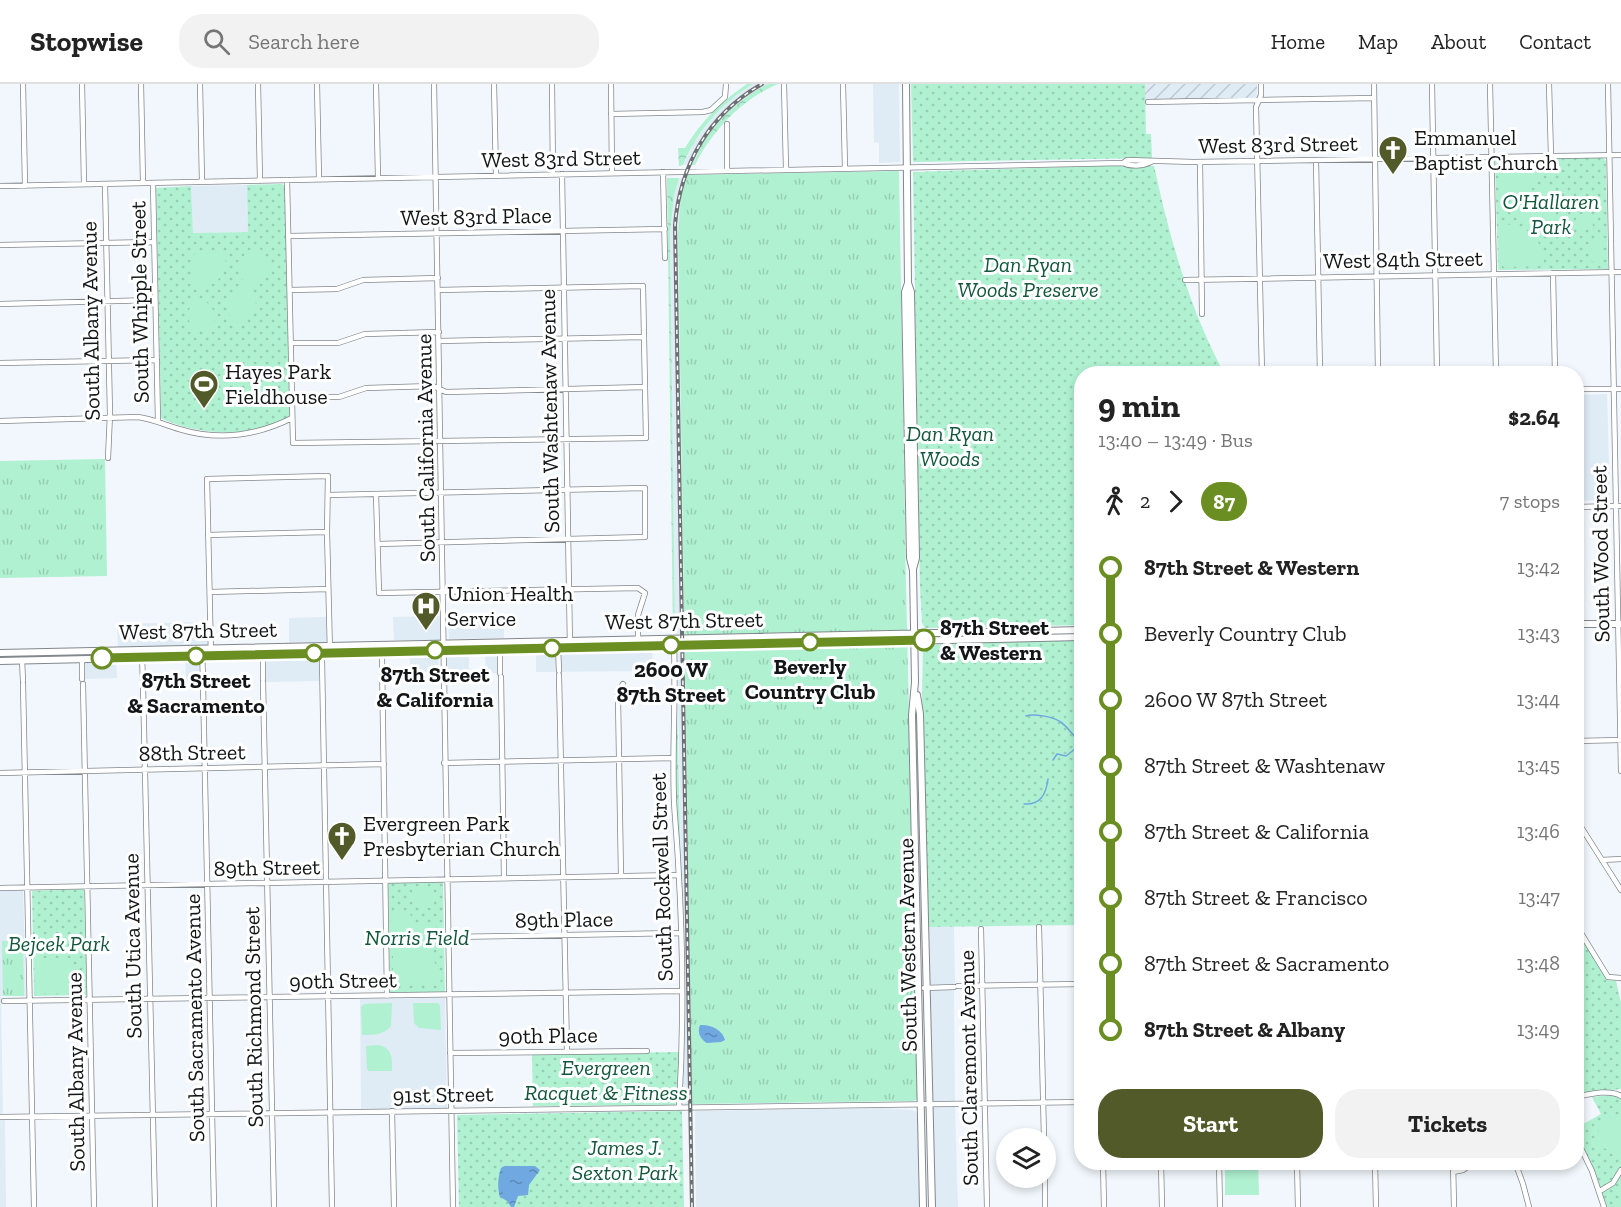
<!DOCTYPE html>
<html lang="en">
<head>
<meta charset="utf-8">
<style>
  body { margin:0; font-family:"Zilla Slab",serif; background:#f2f2f2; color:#222; height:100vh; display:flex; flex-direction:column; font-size:22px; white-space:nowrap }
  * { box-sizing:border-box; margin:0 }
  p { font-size:20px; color:#767676 }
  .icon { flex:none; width:33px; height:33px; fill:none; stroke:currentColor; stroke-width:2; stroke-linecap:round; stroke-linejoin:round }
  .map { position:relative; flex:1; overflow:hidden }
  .sheet { position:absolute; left:1074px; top:282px; width:510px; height:804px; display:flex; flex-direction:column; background:#fff; border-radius:24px; box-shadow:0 3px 9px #0003 }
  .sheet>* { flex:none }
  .badge { padding:0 12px; border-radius:20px; font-size:21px; line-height:39px }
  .tools { position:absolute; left:996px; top:1044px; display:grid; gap:12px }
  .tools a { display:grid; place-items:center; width:60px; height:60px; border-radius:50%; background:#fff; box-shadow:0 3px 9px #0003; font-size:30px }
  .map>.badge { position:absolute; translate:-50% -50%; box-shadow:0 0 0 3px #fff }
  .legs { display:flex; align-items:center; gap:9px; height:66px; padding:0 24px; font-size:20px }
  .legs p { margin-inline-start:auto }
  .summary { display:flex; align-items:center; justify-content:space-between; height:102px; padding:0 24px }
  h1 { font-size:33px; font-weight:800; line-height:45px }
  .primary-button { display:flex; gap:12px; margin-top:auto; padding:12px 24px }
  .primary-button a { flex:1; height:69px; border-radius:24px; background:#535a29; color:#fff; font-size:24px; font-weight:800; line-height:69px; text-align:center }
  .primary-button a+a { background:#f2f2f2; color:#222 }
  ul { padding:0 24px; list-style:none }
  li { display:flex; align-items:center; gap:21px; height:66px; font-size:22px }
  li i { display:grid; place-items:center; width:9px; height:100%; margin:0 8px; background:currentColor }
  li i::after { content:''; width:15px; height:15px; margin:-8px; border:4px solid; border-radius:50%; background:#fff }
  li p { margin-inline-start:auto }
  li:first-child i { background:linear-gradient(#0000 50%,currentColor 0) }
  li:last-child i { background:linear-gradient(currentColor 50%,#0000 0) }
  header { display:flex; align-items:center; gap:36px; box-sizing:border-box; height:84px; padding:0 30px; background:#fff; border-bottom:2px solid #e0e0e0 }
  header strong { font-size:28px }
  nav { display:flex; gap:33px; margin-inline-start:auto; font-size:21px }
  .search { width:420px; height:54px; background:#f2f2f2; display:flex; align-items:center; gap:15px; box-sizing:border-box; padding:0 21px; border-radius:24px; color:#767676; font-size:22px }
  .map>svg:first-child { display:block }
</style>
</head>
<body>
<header>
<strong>Stopwise</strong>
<div class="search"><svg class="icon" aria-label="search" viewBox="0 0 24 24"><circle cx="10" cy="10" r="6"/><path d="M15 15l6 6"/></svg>Search here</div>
<nav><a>Home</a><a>Map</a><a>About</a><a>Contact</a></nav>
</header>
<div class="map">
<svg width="1621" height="1123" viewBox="0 0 1621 1123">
  <defs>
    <pattern id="industrial-furrows" width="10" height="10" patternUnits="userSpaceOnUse" patternTransform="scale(1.5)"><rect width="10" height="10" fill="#dfebf5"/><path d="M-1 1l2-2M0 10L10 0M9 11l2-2" fill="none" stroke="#bec9d1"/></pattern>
    <pattern id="grass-tufts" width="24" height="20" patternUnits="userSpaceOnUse" patternTransform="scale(1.5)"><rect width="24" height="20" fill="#aff1d1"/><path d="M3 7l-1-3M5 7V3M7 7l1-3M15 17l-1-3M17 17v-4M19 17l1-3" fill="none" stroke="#96ceb3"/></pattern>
    <pattern id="forest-crowns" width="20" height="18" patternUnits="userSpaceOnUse" patternTransform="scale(1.5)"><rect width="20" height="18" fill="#aff1d1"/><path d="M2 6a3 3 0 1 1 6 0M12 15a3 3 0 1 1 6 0" fill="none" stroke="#96ceb3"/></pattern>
    <pattern id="park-dots" width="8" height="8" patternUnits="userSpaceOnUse" patternTransform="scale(1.5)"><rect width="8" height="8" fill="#aff1d1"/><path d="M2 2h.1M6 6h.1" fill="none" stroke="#96ceb3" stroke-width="1.8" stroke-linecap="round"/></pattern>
    <pattern id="water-ripples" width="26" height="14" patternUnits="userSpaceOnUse" patternTransform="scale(1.5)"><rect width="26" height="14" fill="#70a9e1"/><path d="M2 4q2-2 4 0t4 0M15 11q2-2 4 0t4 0" fill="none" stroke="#5b88b5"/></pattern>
  </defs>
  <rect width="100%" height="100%" fill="#f1f7fc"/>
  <path fill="#dfebf5" d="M753,0h15l-41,29 -29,39 -4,11h-3l-1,2h-7l11,-22 17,-23 17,-18z
    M873,0h26l1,78 -21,1v-20l-5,-1z
    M679,94h7l-8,55 6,401h-9l-5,-401 4,-37z
    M247,101l1,47 -55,1 -2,-47z
    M1607,310l3,106 -33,1v-106z
    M504,530v24l-55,1 -1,-23z
    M442,532v24h-48l-1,-23z
    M326,533l1,25 -38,1v-25z
    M207,538l1,23 -90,2 -1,-23z
    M652,564l1,23 -117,1v-21z
    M677,564h7l8,456 -7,1 -3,-5 2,-83z
    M500,568v21h-14l-1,-20z
    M469,569v20l-23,1 -1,-20z
    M410,570h28l1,18h-29z
    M319,572v25l-53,1 -1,-24z
    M185,575h14l1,22h-14z
    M116,577l1,17 -32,1v-17z
    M23,806l3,106h-25l2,117 -3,1v-223z
    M928,843h26l1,57 -27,1z
    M954,905l1,112h-24l-2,-111z
    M445,914l2,110 -86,1 -1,-110z
    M932,1023h23l3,100h-24z
    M880,1024l31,2 4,1 4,6 2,90h-225l-1,-96z
    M0,1036h5l1,87h-6z"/>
  <path fill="url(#industrial-furrows)" d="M1145,0h112v16l-112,2z"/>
  <path fill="url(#grass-tufts)" d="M899,87l7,415 12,513 -5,2 -221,3 -14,-871 3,-36 5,-22z
    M105,375l2,117 -107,2v-117z
    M677,620l6,255 -8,-186z
    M23,856l1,56h-21l-1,-55z"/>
  <path fill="url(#forest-crowns)" d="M747,0h6c-31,19 -56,47 -70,81l-4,1 -1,-18h7c18,-29 36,-46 62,-64z
    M768,0h10c-36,15 -66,47 -83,81h-5l1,-2h3c12,-35 42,-62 74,-79z
    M667,94h12l-5,18 -4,37 5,401h-2z"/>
  <path fill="url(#park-dots)" d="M911,0h234l1,50h5l1,24 -238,4 -1,-1z
    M1602,73l4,4 2,108 -110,1 -3,-110z
    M1096,82h58c16,73 35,142 70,207l-142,1 -1,251 -156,3 -3,-5 -2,-36 -7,-415z
    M282,100l3,2 5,229c-29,26 -96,20 -129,3v-4l-5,-226 35,-2 2,47 55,-1 -1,-47z
    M1081,556v285l-153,2 -6,-232 1,-50z
    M443,797l2,111 -55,1 -2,-111z
    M84,805l3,106 -53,1 -2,-105z
    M1576,845l31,51 9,1 5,22v86l-44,5z
    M681,968l-4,49 -2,4 -142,1 -1,-52z
    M1612,1011l9,2v110h-14l-11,-32 -19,-42 -1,-5 25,-14 -9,-17z
    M682,1027l2,96h-225l-2,-92z"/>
  <path fill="#aff1d1" d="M1538,78c1,25 -14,38 -38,40l-1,-35 3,-4z
    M1545,104h9l1,30 -3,4h-33c1,-18 7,-31 26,-34z
    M1576,130h16l1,15h-17z
    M1500,140c27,-1 44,15 44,42l-40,1 -3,-3z
    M1592,157h9v20l-9,1z
    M255,163l5,2 12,18c-5,12 -12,15 -23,20 -16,-13 -11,-32 6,-40z
    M226,169c1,23 -11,38 -35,33v-28l4,-4z
    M241,202h3l12,13c0,14 -7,24 -22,23 -10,-13 -6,-27 7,-36z
    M195,213c16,4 25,16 16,33h-16l-9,-14z
    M412,804h20l2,2v18l-18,-1 -3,-4z
    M392,828l18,2 3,4 1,15 8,-9 14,-2v20l-2,2 -21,-3 1,-8 -20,-1 -2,-2z
    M393,854c27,2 45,18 48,45l-45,1 -3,-2z
    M36,874h37v35l-36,1z
    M392,919l-1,23c-8,9 -17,9 -29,9l-1,-28 3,-3z
    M413,919h25l2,2 1,25 -22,-2 -5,-5z
    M379,961c14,4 13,13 13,26h-23l-2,-2 -1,-23z
    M1603,1031l13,4 5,5v29l-22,-6 -4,-5z
    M1225,1079h33l1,32h-34z"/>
  <path fill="url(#water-ripples)" d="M700,941c10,-1 23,5 25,15l-4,2 -14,1c-7,-4 -10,-11 -7,-18z
    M504,1082h31l5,4 -11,15 -1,10 -10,1 -4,11h-3l-4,-6 -7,-4c-3,-8 -2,-21 1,-29z"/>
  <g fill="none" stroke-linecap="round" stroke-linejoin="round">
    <path stroke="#70a9e1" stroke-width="1.5" d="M1026,632c7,-3 27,1 33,5 7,4 18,18 23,26
      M1053,676l4,-6 9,2 9,-7 6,-2
      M1024,720c17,1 22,-10 24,-25"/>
    <g stroke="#82878c" stroke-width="6">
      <path id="minor" d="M23,0l2,102
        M82,0l2,100
        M141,0l2,99
        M200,0l2,98
        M258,0l2,97
        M317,0l2,95
        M376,0l2,94
        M434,0l19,1123
        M494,0l2,92
        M552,0l1,90
        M611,0l1,89
        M784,0l2,85
        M843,0l2,84
        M1261,0v11l-5,12 6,267
        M1374,0l4,290
        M1432,0l5,290
        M1490,0l6,290
        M1549,0l2,72
        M1608,0l13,687
        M1148,18l226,-4
        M611,30l92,-2 8,-2 14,-13 1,-13
        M727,40v47
        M1316,76l4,214
        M1200,78l2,152
        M1123,79l4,-3 67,2 427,-7
        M663,88l2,86
        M562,90l8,473
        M287,96l6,263 353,-5 -3,-152 -205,4
        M153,99l5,238
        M105,100l5,230 -2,44
        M0,102l1123,-23c8,4 20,3 28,-1
        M289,152l376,-7
        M0,161l154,-3
        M1553,189l2,101
        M1185,196l436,-8
        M290,206l47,-1 26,-9 75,-2
        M0,220l155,-4
        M439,257l205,-4
        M291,259h47l27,-9 74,-2
        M0,279l157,-3
        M1576,305h45
        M292,313h47l27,-9 67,-2 13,6 199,-5
        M0,337l138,-4c15,2 27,8 41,12 39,12 77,7 113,-11
        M376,410l3,99 259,-5 7,5 -7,22v24
        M328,411l317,-7v49l-267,7
        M1576,423l45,-1
        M208,451l119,-3
        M210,508l118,-3
        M674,561c2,52 -2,103 0,156 1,20 3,39 4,59 5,82 6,165 1,248
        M558,563l1,24
        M202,564l1,32
        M500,565v24
        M263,570v25
        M211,572l-4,-177 121,-3 -1,56 3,121
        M142,573l1,25
        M82,575v20
        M382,575l5,337
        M22,576l1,21
        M322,576l10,547
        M559,591l8,377
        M501,593l3,201
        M263,598l11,525
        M23,600l11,523
        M83,600l11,523
        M203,600l11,523
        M143,601l12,522
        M1576,657l45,-1
        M444,679l229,-5
        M0,689l384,-9
        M1576,735l45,71
        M1602,776l19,-1
        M621,792l-3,-178 1,-8 4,-6
        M0,804l679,-13
        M1576,841l32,52 13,1
        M1039,843l5,211
        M981,845l6,278
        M448,853l232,-4
        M958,902l124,-2
        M924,904l30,-1
        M4,917l678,-10
        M450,969l197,-2
        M1576,1013c14,-3 33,-8 45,-1
        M392,1027l2,96
        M0,1033l1082,-15
        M1576,1054l16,33 12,36
        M1103,1078l1,45
        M1161,1078l1,45
        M1219,1078l1,45
        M1297,1078l1,45
        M1375,1078l1,45
        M1453,1078l1,45
        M1515,1078l8,22 6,23
        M1453,1088l10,-2 12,-8
        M1045,1094v29
        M1600,1107l13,-8 8,-13"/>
    </g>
    <g stroke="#82878c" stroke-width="8">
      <path id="major" d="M906,0l2,199 -3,9 5,266 3,12 2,112 -3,33 11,492
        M908,199l3,9 5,266 -3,11
        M1576,540h45
        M0,569l1082,-23
        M0,577l1082,-24
        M917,611l3,19 12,493"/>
    </g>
    <use href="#minor" stroke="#fff" stroke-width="4.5"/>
    <use href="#major" stroke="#fff" stroke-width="6"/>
    <g stroke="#6c7072" stroke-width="4">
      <path id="rail" d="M692,1123l-17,-982c5,-60 34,-111 87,-141"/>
    </g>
    <use href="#rail" stroke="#fff" stroke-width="1.5" stroke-dasharray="4.5" stroke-linecap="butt"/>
  </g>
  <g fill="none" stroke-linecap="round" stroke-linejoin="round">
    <g stroke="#fff" stroke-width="14">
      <path id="line-1" d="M102,574l822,-18"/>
    </g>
    <use href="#line-1" stroke="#6b8e23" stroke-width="9"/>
  </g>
  <defs>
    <g id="church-pin" transform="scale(1.5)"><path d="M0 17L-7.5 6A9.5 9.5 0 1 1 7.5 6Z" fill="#535a29" stroke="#fff"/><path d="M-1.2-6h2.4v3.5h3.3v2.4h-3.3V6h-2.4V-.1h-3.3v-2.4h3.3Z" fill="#fff"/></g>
    <g id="stadium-pin" transform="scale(1.5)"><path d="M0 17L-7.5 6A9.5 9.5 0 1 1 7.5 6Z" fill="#535a29" stroke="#fff"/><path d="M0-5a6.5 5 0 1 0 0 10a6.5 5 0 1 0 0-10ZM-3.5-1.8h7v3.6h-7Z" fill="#fff"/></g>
    <g id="hospital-pin" transform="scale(1.5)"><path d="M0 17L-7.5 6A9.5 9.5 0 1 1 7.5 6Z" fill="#535a29" stroke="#fff"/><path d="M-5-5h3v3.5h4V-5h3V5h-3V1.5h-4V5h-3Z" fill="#fff"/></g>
  </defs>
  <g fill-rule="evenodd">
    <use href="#church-pin" x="1393" y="66"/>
    <use href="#stadium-pin" x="204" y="300"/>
    <use href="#hospital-pin" x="426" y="522"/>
    <use href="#church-pin" x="342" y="752"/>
  </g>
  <g fill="#fff" stroke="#6b8e23" stroke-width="3">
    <circle cx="924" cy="556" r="10"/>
    <circle cx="810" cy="558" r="8"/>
    <circle cx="671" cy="561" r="8"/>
    <circle cx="552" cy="564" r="8"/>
    <circle cx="435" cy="566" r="8"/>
    <circle cx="314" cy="569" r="8"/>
    <circle cx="196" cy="572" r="8"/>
    <circle cx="102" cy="574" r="10"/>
  </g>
  <g text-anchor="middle" stroke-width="6" stroke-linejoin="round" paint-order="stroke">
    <g font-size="22" fill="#131516" stroke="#fff" text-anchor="start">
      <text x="1414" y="61">Emmanuel<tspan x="1414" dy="25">Baptist Church</tspan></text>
      <text x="225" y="295">Hayes Park<tspan x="225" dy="25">Fieldhouse</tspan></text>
      <text x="447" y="517">Union Health<tspan x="447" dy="25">Service</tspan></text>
      <text x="363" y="747">Evergreen Park<tspan x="363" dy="25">Presbyterian Church</tspan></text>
    </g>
    <g font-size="22" fill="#131516" stroke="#fff">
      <text transform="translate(1278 60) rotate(-1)" y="8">West 83rd Street</text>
      <text transform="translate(561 74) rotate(-1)" y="8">West 83rd Street</text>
      <text transform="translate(476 132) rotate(-1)" y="8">West 83rd Place</text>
      <text transform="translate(1403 175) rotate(-1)" y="8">West 84th Street</text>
      <text transform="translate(139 218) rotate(-91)" y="8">South Whipple Street</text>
      <text transform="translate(90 237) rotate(-91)" y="8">South Albany Avenue</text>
      <text transform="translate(549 327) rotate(-91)" y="8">South Washtenaw Avenue</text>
      <text transform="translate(425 364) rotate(-91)" y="8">South California Avenue</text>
      <text transform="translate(1600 470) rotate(-91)" y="8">South Wood Street</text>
      <text transform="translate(684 536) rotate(-1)" y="8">West 87th Street</text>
      <text transform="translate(198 546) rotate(-1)" y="8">West 87th Street</text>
      <text transform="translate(192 668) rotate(-1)" y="8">88th Street</text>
      <text transform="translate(267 783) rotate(-1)" y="8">89th Street</text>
      <text transform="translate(661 793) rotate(-92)" y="8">South Rockwell Street</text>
      <text transform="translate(564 835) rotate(-1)" y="8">89th Place</text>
      <text transform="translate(907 861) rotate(-91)" y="8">South Western Avenue</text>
      <text transform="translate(132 862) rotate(-91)" y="8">South Utica Avenue</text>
      <text transform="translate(343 896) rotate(-1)" y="8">90th Street</text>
      <text transform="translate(253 933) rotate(-91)" y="8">South Richmond Street</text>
      <text transform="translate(194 934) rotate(-91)" y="8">South Sacramento Avenue</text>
      <text transform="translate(548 951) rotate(-1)" y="8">90th Place</text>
      <text transform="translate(968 984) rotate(-91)" y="8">South Claremont Avenue</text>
      <text transform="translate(75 988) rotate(-91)" y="8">South Albany Avenue</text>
      <text transform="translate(443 1010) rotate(-1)" y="8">91st Street</text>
    </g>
    <g font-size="22" font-style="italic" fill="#12573d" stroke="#fff">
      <text x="1551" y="125">O'Hallaren<tspan x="1551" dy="25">Park</tspan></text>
      <text x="1028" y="188">Dan Ryan<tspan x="1028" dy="25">Woods Preserve</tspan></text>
      <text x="950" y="357">Dan Ryan<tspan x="950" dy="25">Woods</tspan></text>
      <text x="417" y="861">Norris Field</text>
      <text x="59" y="867">Bejcek Park</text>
      <text x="606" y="991">Evergreen<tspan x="606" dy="25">Racquet &amp; Fitness</tspan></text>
      <text x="625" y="1071">James J.<tspan x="625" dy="25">Sexton Park</tspan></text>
    </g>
    <g font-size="22" font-weight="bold" fill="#131516" stroke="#fff">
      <text x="940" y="551" text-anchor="start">87th Street<tspan x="940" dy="25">&amp; Western</tspan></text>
      <text x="810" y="590">Beverly<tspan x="810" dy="25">Country Club</tspan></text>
      <text x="671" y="593">2600 W<tspan x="671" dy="25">87th Street</tspan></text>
      <text x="435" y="598">87th Street<tspan x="435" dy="25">&amp; California</tspan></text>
      <text x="196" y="604">87th Street<tspan x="196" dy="25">&amp; Sacramento</tspan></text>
    </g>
  </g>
</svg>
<div class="tools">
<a><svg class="icon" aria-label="layers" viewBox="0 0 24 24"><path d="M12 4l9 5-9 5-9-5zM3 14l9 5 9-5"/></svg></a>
</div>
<section class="sheet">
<div class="summary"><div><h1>9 min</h1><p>13:40 – 13:49 · Bus</p></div><b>$2.64</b></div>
<div class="legs"><svg class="icon" aria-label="walk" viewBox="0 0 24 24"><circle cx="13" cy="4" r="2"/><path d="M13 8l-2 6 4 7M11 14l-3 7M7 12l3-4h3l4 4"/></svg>2<svg class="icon" aria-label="forward" viewBox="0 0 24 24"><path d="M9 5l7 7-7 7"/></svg><b class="badge" style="background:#6b8e23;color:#fff">87</b><p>7 stops</p></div>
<ul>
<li><i style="color:#6b8e23"></i><b>87th Street &amp; Western</b><p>13:42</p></li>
<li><i style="color:#6b8e23"></i><span>Beverly Country Club</span><p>13:43</p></li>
<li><i style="color:#6b8e23"></i><span>2600 W 87th Street</span><p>13:44</p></li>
<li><i style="color:#6b8e23"></i><span>87th Street &amp; Washtenaw</span><p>13:45</p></li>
<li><i style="color:#6b8e23"></i><span>87th Street &amp; California</span><p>13:46</p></li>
<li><i style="color:#6b8e23"></i><span>87th Street &amp; Francisco</span><p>13:47</p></li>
<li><i style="color:#6b8e23"></i><span>87th Street &amp; Sacramento</span><p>13:48</p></li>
<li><i style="color:#6b8e23"></i><b>87th Street &amp; Albany</b><p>13:49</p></li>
</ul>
<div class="primary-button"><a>Start</a><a>Tickets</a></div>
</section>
</div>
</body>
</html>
